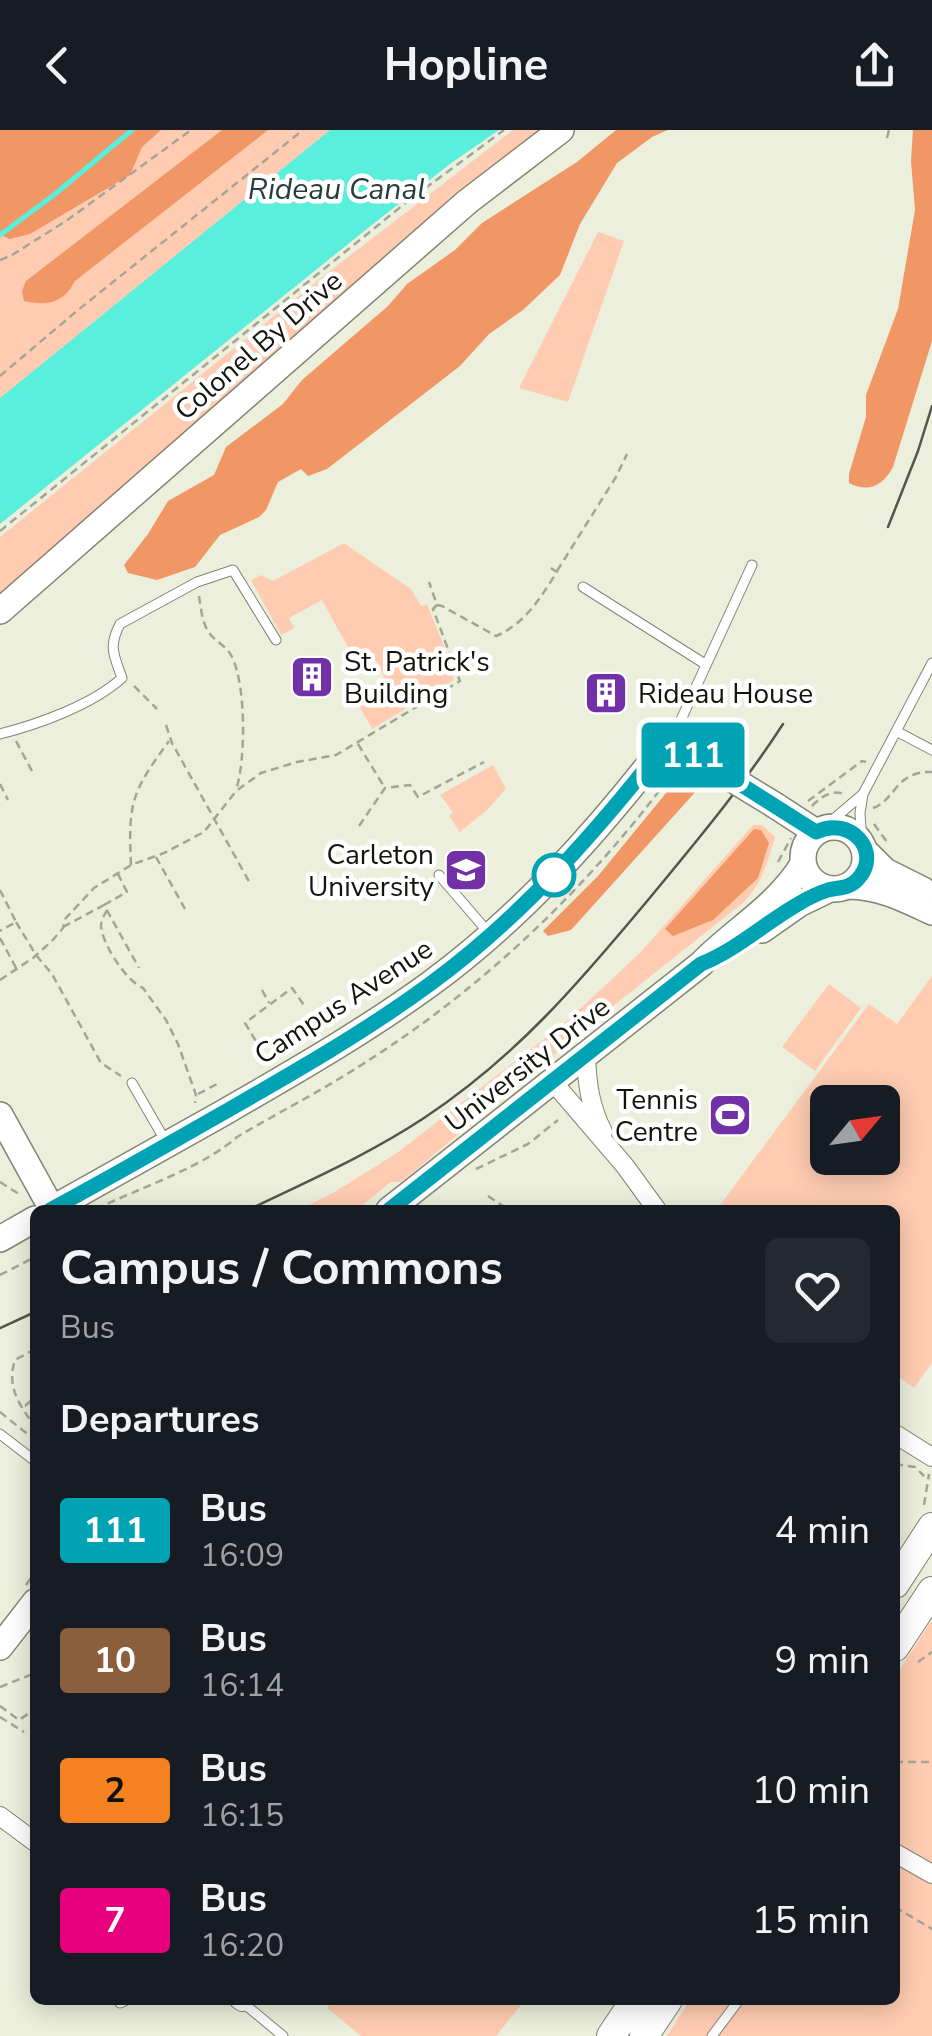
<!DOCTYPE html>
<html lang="en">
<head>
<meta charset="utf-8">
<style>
  body { margin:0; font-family:"Nunito Sans",sans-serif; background:#242831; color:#f1f3f6; height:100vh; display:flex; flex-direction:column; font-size:38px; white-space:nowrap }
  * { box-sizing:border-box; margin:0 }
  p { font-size:32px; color:#9ea1a6 }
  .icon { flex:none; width:55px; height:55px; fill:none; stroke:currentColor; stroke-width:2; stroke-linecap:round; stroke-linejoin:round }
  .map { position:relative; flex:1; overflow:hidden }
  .panel { position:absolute; left:30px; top:1075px; width:870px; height:800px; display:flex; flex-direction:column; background:#171b24; border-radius:15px; box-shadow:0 5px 25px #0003 }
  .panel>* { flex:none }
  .badge { padding:0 20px; border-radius:8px; font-size:35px; line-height:65px }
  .needle { width:65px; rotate:61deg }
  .controls { position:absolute; left:810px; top:955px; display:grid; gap:20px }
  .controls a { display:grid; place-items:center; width:90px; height:90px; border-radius:15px; background:#171b24; box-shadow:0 5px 25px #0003; font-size:50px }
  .map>.badge { position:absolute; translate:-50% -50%; box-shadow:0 0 0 5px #fff }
  h2 { padding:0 30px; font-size:38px; line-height:90px }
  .round { display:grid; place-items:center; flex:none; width:105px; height:105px; border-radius:15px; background:#242831 }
  .headline { display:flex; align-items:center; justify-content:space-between; height:170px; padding:0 30px }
  h1 { font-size:48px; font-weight:700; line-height:75px }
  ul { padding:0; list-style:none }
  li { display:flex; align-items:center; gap:30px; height:130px; padding:0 30px }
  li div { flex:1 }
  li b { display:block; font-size:38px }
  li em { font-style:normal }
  li .badge { min-width:110px; font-weight:700; text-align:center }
  header { display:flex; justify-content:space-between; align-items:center; height:130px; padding:0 30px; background:#171b24; font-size:45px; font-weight:700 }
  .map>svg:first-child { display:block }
</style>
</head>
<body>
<header><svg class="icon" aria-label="back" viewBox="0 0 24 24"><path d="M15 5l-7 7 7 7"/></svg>Hopline<svg class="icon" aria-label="share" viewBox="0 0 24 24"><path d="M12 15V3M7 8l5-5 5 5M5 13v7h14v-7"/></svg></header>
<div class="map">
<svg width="932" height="1906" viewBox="0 0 932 1906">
  <rect width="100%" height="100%" fill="#ebefdb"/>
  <path fill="#ffccb2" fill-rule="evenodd" d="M0,0h330l-330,268z
    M513,0h32l-545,468v-61l326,-263z
    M598,102l26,9 -56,161 -49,-14z
    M344,413l67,46 10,17 6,-2 19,47 8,29 -82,49 -15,-27 31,-18 -17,-32 -16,8 -33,-60 -33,18 5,10 -13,7 -30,-55 10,-5 12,6z
    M493,635l13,24 -19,21 -27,22 -11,-16 4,-4 -13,-17z
    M753,695h9l13,12c-8,26 -12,45 -31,65l-141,112 -202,168h-10l-35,28h-57l32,-16 66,-41 170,-132 73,-68z
    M932,846v387l-18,25 -19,-14v-164l-177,-2 151,-204 28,20zM828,972h54v56h-54z
    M829,854l32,24 -46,63 -33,-24z
    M932,1490v416h-265l23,-36h205v-323z
    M333,1870h192l-29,36h-135l-34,-28z"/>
  <path fill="#f19665" d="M0,0h161l-19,17 -12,28 -100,59 -20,5 -10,-4z
    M222,0h46l-193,151c-12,23 -28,25 -51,20l-2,-10 4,-10z
    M616,0h52l-16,7 -35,26 -37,61 -20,51 -37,35 -34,24 -29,32 -133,103 -19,7 -7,-7 -23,13 -12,28 -7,7 -39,18 -25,32 -38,13 -29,-7 -4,-8 24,-31 20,-33 46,-26 12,-28 57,-43 19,-24 86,-74 19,-22 48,-34 27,-27 95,-61z
    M913,0h19v211l-39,126c-10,19 -25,26 -44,16v-9l17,-57v-22l32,-86 17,-99 -4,-49z
    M689,650l7,5 2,4 -127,141 -23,6 -5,-5 55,-55 73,-89 9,-6z
    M754,699l7,1 8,13 -11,35 -45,42 -40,16 -8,-7z"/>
  <path fill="#5aeedd" d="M330,0h169l-49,34 -82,64 -368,296v-126z"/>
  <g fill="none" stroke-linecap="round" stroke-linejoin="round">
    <path stroke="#5aeedd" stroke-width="5" d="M0,105l55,-41 77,-64"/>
    <g stroke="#828573" stroke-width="11">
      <path id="lane" d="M583,457l122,77
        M896,601l36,19
        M0,604c39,-10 92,-29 122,-56 -8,-23 -14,-31 -2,-54l77,-42 36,-12 43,70
        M670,607l9,-13 73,-159
        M822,699l41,-35 69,-131
        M862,713l-2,-30 3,-19
        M439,745l43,50 4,9
        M132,953l34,59
        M0,1304l35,27
        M242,1872l41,34
        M120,1873l7,-3
        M712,1906l27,-36"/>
    </g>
    <g stroke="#828573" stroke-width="20">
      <path id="street" d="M586,925c1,29 4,51 17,77
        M553,952l72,84 32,44
        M895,1304l37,23
        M0,1686l35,26
        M895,1723l37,21
        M239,1870l3,2"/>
    </g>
    <g stroke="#828573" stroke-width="28">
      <path id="secondary" d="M0,481l467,-409 94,-72
        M776,676l40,26
        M803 728a31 31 0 1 1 62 0a31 31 0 1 1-62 0Z
        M866,722l19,19 38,19
        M848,756c34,1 54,12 84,26
        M762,800l37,-26 31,-15
        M0,985l52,94
        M50,1080c58,-32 115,-65 173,-97 71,-41 141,-81 207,-129 93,-68 169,-154 239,-245l32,21
        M389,1080l312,-246c33,-34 77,-58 102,-100
        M0,1109l35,-20
        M0,1517l35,-45"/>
    </g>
    <g stroke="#828573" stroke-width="30">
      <path id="primary" d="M895,1454l37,-57
        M895,1517l37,-56
        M611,1906l24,-36
        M644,1906l24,-36"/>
    </g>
    <path stroke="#a3a697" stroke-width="2.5" stroke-dasharray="8 5" stroke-linecap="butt" d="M887,8l2,-8
      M0,130l12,-5 54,-34 125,-91
      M0,246l78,-66 225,-180
      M0,401l408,-330 96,-71
      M557,441l59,-94 11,-23
      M199,466c2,12 3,28 11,38 7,9 17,12 22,23 14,28 14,103 4,133
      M437,475l5,1 54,30c30,-13 44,-38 61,-64l-8,-5
      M134,556l23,23
      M166,595l6,18 79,142
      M16,611l17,32
      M358,614l27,44
      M0,654l8,16
      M808,671l54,-40 4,1
      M812,676c9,-9 20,-17 32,-12
      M873,678c22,-7 23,-38 59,-36
      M874,694l13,18
      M359,696l26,-38 25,-3 8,12 66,-35
      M156,727l29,52
      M778,732l13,-24
      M131,735c-3,-64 1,-73 38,-124
      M0,760l16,32 -16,9
      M104,775l23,-13 -9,-18
      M107,780c-3,6 -6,10 -6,16 1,18 26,56 42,62l23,32 12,24 18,51 -1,8
      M16,792l20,33 16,19 49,89 20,13
      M63,797l41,-22 35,63
      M0,808l16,30
      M0,850l33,-22 19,-17 11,-13 2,-9 29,-31 37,-23 33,-12 40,-21 32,-41 25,-18 36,-11 39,-7 124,-74 -27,-72 4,-4 -8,-23
      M262,860l7,13
      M269,933l-24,-40 47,-35 14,20
      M198,964l21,-11
      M476,1039l52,-25 30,-24
      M0,1052l19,12
      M488,1066l21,14
      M96,1079c43,-21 106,-41 141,-72 39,-23 80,-44 118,-68 127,-79 232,-180 320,-299
      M0,1145l35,-18
      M35,1219l-20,11c-9,28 5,45 20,67
      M25,1276l10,-9
      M0,1282l35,28
      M895,1334l20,3 9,9
      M924,1375l5,-31
      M26,1455l9,-13
      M918,1532l14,-10
      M0,1557l35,-14
      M0,1576l19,14 16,-11
      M0,1587l24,15
      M895,1632h37
      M895,1777l37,22"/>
    <use href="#lane" stroke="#fff" stroke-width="9"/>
    <use href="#street" stroke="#fff" stroke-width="18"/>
    <use href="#secondary" stroke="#fff" stroke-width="25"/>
    <use href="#primary" stroke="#fff" stroke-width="28"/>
    <path stroke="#55564c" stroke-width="2.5" d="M888,397l30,-76 14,-45
      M248,1080c60,-29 120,-55 176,-92 93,-62 154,-134 224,-218 47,-57 95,-114 135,-176
      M0,1198l35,-16"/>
    <g stroke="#828573" stroke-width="28" stroke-linecap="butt">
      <path id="secondary-bridge" d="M701,630l75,46"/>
    </g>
    <use href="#secondary-bridge" stroke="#fff" stroke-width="25"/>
  </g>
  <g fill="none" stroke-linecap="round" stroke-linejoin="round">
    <g stroke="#fff" stroke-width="22">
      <path id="line" d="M50,1080c61,-33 120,-67 180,-101 68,-39 136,-78 200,-125 93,-68 169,-155 239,-245l147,93c34,-17 68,20 41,48 -9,9 -18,7 -29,10 -9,3 -20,8 -28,13 -34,19 -62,46 -99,61l-312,246"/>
    </g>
    <use href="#line" stroke="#00a3b4" stroke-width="15"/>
  </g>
  <defs>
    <g id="building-square" transform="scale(2.25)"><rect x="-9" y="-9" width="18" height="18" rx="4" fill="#7130a5" stroke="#fff"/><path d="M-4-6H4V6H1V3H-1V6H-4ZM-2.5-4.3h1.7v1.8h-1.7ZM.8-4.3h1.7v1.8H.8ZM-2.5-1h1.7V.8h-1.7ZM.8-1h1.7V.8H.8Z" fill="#fff"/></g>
    <g id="university-square" transform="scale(2.25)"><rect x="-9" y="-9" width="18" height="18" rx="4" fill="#7130a5" stroke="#fff"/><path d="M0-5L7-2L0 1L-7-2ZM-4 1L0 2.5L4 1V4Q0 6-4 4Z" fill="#fff"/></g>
    <g id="stadium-square" transform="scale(2.25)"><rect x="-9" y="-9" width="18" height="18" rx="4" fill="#7130a5" stroke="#fff"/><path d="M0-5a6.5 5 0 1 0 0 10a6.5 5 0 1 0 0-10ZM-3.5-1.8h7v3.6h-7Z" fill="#fff"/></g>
  </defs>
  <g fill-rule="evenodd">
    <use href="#building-square" x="312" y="547"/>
    <use href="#building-square" x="606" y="563"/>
    <use href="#university-square" x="466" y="740"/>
    <use href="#stadium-square" x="730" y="985"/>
  </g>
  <circle fill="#fff" stroke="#00a3b4" stroke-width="5" cx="554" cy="745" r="20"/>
  <g text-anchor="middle" stroke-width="9" stroke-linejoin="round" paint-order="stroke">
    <g font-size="28" fill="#13140e" stroke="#fff">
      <text transform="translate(258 215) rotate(-41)" y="10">Colonel By Drive</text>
      <text transform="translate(343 871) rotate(-33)" y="10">Campus Avenue</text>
      <text transform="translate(527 934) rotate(-38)" y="10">University Drive</text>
    </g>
    <g font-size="28" fill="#13140e" stroke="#fff" text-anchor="start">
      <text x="344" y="541">St. Patrick's<tspan x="344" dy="32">Building</tspan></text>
      <text x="638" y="573">Rideau House</text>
      <text x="434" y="734" text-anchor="end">Carleton<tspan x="434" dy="32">University</tspan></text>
      <text x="698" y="979" text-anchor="end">Tennis<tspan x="698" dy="32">Centre</tspan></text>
    </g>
    <g font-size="30" font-style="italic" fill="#253e3b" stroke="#fff">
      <text x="337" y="69">Rideau Canal</text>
    </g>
  </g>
</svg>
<div class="controls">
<a><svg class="needle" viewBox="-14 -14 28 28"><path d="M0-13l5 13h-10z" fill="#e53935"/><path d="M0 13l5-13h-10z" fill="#9ea1a6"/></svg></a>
</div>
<b class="badge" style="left:693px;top:625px;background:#00a3b4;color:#fff">111</b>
<section class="panel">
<div class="headline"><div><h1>Campus / Commons</h1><p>Bus</p></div><a class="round"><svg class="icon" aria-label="heart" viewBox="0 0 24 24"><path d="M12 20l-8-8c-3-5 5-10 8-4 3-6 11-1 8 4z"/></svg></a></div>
<h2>Departures</h2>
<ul>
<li><span class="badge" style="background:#00a3b4;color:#fff">111</span><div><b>Bus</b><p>16:09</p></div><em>4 min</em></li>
<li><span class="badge" style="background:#8b5e3c;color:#fff">10</span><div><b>Bus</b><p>16:14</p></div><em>9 min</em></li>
<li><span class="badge" style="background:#f58220;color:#111">2</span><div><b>Bus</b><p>16:15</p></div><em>10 min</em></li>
<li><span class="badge" style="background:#e6007e;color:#fff">7</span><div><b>Bus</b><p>16:20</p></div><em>15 min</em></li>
</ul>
</section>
</div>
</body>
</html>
